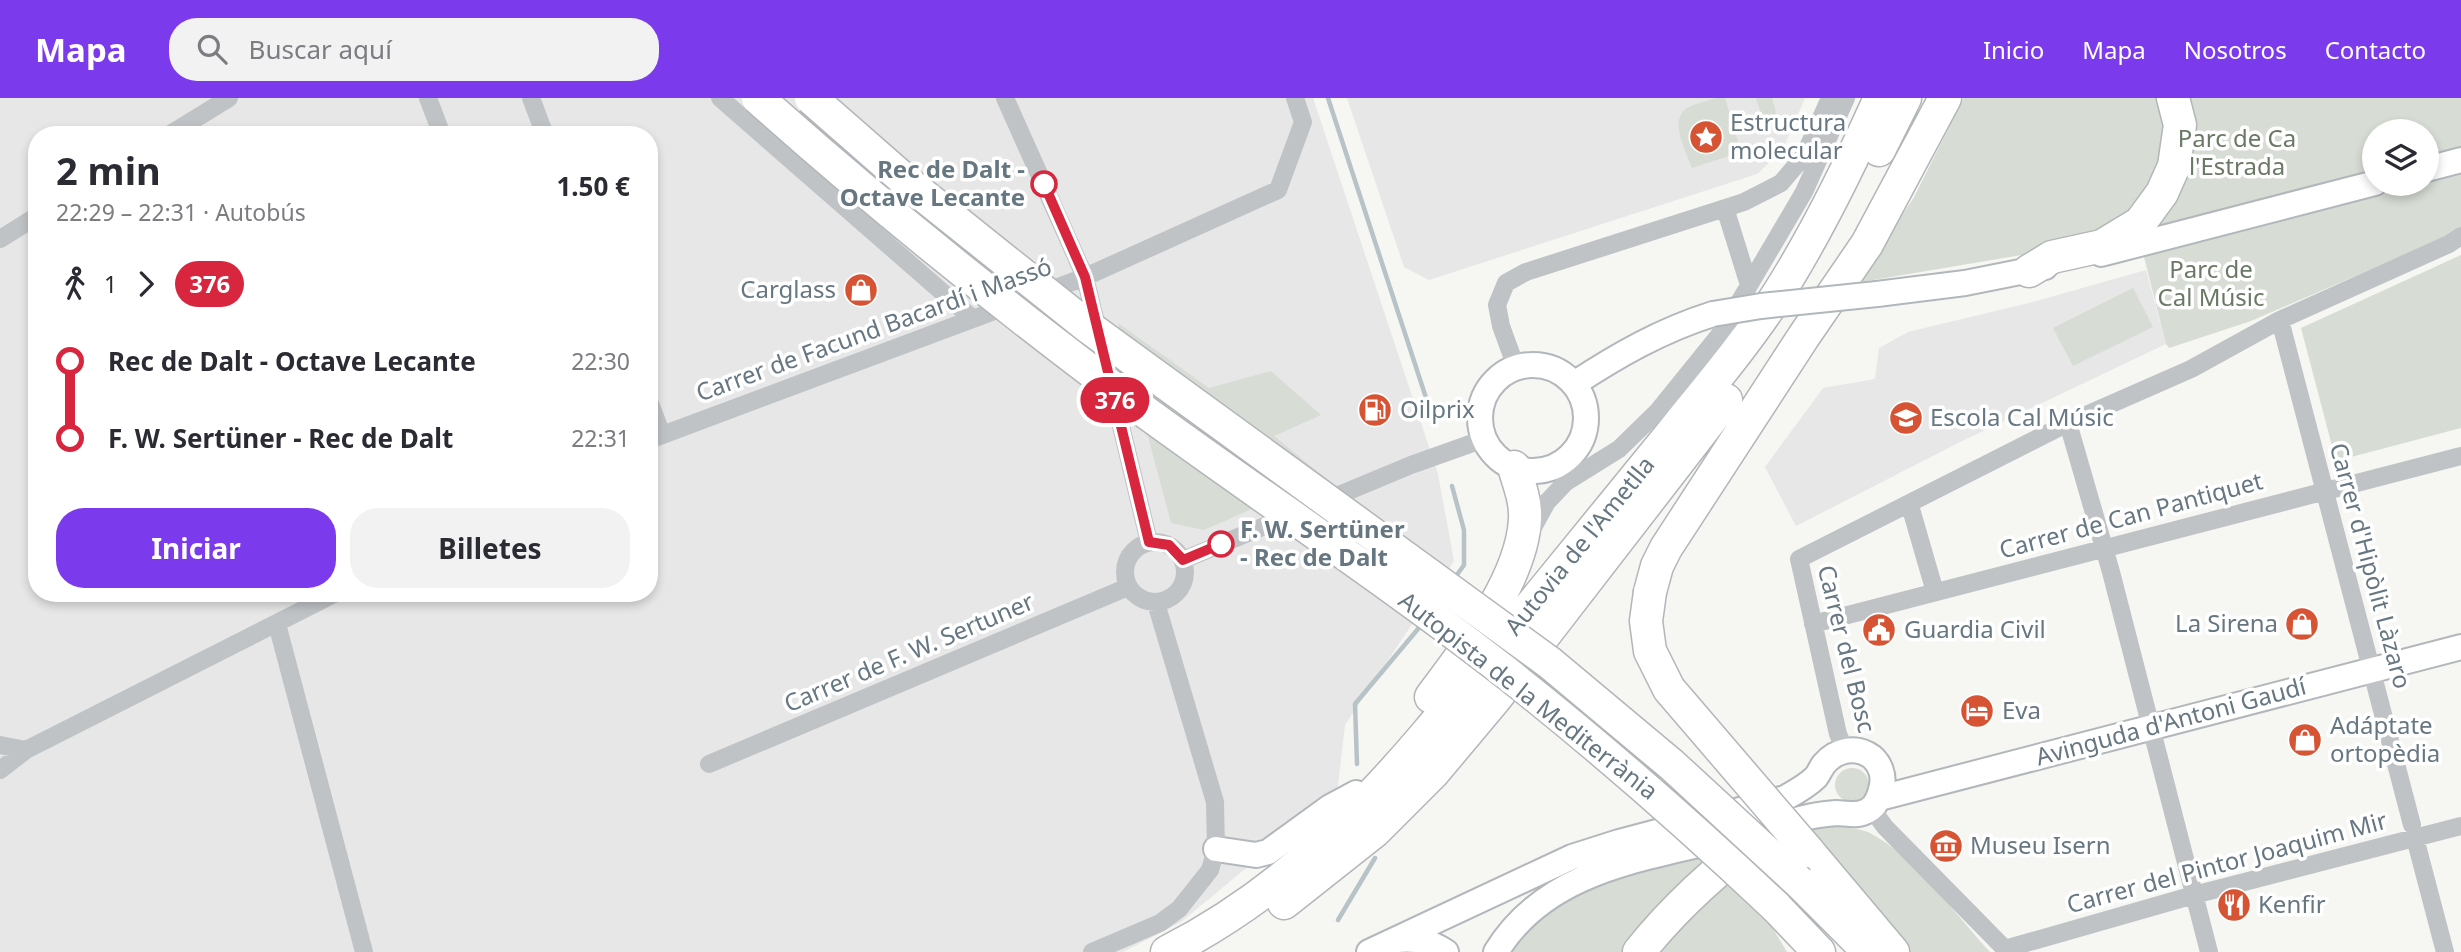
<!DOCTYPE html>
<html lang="es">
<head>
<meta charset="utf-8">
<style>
  body { margin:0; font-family:"Noto Sans",sans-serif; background:#f2f2f3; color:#2b2b33; height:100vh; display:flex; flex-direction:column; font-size:26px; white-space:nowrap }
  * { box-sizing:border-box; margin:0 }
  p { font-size:23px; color:#7c7c81 }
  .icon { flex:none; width:38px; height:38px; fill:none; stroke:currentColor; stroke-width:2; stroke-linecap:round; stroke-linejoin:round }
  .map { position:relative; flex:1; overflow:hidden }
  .side { position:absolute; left:28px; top:28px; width:630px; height:476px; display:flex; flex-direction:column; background:#fff; border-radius:28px; box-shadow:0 4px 10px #0003 }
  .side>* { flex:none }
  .badge { padding:0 14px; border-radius:23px; font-size:24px; line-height:46px }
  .buttons { position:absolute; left:2362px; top:21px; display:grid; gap:14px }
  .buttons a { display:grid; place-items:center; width:77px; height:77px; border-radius:50%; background:#fff; box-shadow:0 4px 10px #0003; font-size:35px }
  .map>.badge { position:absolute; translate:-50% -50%; box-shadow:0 0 0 4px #fff }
  .legs { display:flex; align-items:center; gap:10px; height:77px; padding:0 28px; font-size:23px }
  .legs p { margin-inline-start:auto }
  .head { display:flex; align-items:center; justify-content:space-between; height:119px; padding:0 28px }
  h1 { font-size:38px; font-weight:700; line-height:52px }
  .cta { display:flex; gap:14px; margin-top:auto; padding:14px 28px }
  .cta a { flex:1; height:80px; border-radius:28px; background:#7c3aed; color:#fff; font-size:28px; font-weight:700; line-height:80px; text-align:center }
  .cta a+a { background:#f2f2f3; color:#2b2b33 }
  ul { padding:0 28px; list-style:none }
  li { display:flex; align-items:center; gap:24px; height:77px; font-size:26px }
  li i { display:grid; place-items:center; width:10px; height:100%; margin:0 9px; background:currentColor }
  li i::after { content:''; width:18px; height:18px; margin:-9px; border:5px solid; border-radius:50%; background:#fff }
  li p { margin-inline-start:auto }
  li:first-child i { background:linear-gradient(#0000 50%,currentColor 0) }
  li:last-child i { background:linear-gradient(currentColor 50%,#0000 0) }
  header { display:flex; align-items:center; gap:42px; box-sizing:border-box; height:98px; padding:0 35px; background:#7c3aed; color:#fff }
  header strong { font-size:33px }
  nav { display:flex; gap:38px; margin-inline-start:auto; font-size:24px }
  .search { width:490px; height:63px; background:#f2f2f3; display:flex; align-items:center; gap:18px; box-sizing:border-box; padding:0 24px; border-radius:28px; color:#7c7c81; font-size:26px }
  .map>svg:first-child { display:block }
</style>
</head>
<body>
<header>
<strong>Mapa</strong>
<div class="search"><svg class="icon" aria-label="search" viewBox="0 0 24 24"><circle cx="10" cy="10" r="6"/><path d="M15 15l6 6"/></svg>Buscar aquí</div>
<nav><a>Inicio</a><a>Mapa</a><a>Nosotros</a><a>Contacto</a></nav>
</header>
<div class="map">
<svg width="2461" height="854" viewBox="0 0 2461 854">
  <rect width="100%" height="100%" fill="#f6f6f3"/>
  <path fill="#e6e7e6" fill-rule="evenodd" d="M0,0h1313l125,376 16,87 -109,164 -8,68 -156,129 -58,30h-1123zM37,37h612v458h-612z
    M1347,0h458l-23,53 -25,23 -328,106 -25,-13z
    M2146,172l20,74 -204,97 -166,85 -31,-59 58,-79 52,-9 4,-31 29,-16 121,-29z"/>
  <path fill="#d7dcd4" d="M1716,0h9l16,54 -49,16c-6,-17 -25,-50 -3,-61 8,-4 18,-6 27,-9z
    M1756,0h16l4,15 -9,19z
    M1964,0h192l11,22 1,39 -57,81 -256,43 58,-84z
    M2178,0h283v51l-34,10v-28h-52v42l-191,51 -39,5z
    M2461,71v59l-6,5 -204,88 -82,27 -3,-4 -23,-91 262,-69h22v-6z
    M2461,157v173l-125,33 -35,-133z
    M2133,190l20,39 -80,39 -20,-38z
    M1118,225l91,65 62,-17 50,44 -47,21 50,41 -120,53 -33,-7z
    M1835 687a17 17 0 1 1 34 0a17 17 0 1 1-34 0Z
    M1833,726c11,4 26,4 37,9 42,21 87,83 120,119h-80l-103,-124z
    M1694,753l17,17 -82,84h-123l51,-54z
    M1725,785l47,44 15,25h-133z"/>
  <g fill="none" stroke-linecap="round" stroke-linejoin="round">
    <path stroke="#b8c3c7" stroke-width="4.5" d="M1328,0l103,315
      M1452,388l12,44v35l-10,14
      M1357,666l-2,-60 68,-81
      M1338,822l37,-62"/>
    <g stroke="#b2b7bb" stroke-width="28">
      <path id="secondary" d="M2427,71l34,-9
        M2101,156l274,-71
        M1877,196l88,-11 80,-16
        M1480 320a53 53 0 1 1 106 0a53 53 0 1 1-106 0Z
        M1574,286c44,-29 88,-54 139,-70
        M1880,700l581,-151
        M1216,751l40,6 12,-3 62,-45 26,-14
        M1396,842c19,-2 34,1 50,12
        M1369,854l203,-95 47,-15 166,-44c11,-6 22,-12 31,-21 3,-4 5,-9 8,-13 12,-14 32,-19 48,-7 8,7 12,18 10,28 -2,11 -5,21 -15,26 -11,6 -20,2 -31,2 -11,1 -21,2 -32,5 -31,7 -61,17 -93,24 -80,19 -168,33 -215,110"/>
    </g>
    <g stroke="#b2b6b9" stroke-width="35">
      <path id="highway" d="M1879,52l26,-52
        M2029,173l23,-14 50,-11 38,-23 22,-30 12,-27 6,-41 -7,-27
        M1650,494l7,-26 9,-18 138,-212 63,-92 78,-146
        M1431,599c35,-47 91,-117 94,-178 1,-18 -6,-35 -11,-52
        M1808,753l85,101
        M1799,784l64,64
        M1284,805l91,-72 58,-58 62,-74 231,-299
        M1775,808l44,46
        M1167,854c167,-85 261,-221 376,-361 45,-56 91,-111 136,-167 34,-42 70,-85 99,-130 40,-63 72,-129 102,-196
        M1639,854c37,-47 84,-88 132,-124"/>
    </g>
    <path stroke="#bfc3c6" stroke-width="18" d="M428,0l14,37
      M531,0l14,37
      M720,0l253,221
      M1005,0l80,179 64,265
      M169,37l60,-37
      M1725,110l24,77
      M0,141l37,-23
      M2280,222l132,505
      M1516,269l-15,-41 -4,-21 9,-22 20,-11 218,-70 37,-19 23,-27 26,-58
      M649,303l13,34
      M2068,325l43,149 98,380
      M649,342l436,-163 193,-87 25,-68 -8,-24
      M1911,411l24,83
      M1530,435l17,-31 19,-20 53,-33 39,-38 63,-78 83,-141 42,-94
      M1125 474a30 30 0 1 1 60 0a30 30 0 1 1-60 0Z
      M1183,462l228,-95 73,-26
      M277,526l87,328
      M1813,526l648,-168
      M0,647l26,5
      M1845,652l-7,-16 -39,-175 269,-136 123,-54 89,-49 169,-76 12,-8
      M709,666l419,-177
      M0,672l26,-20 310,-157
      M1874,708l3,10 8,11 123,125
      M2415,740l30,114
      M2005,851l189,-54 267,-69
      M1092,854l68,-29 19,-14 31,-39 6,-21 -1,-47 -59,-199"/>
    <use href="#secondary" stroke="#fff" stroke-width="24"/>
    <use href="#highway" stroke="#fff" stroke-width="32"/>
    <g stroke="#b2b7bb" stroke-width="28" stroke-linecap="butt">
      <path id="secondary-bridge" d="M1713,216l48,-8 116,-12"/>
    </g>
    <g stroke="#b2b6b9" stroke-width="35" stroke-linecap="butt">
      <path id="highway-bridge" d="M758,0c124,111 253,214 386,313 119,87 243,169 360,260 94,74 184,153 271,235
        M811,0l97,85 179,143 463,337 122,102 127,117
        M1650,494l-4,29 4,30 19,38 139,162"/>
    </g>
    <use href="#secondary-bridge" stroke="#fff" stroke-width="24"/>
    <use href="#highway-bridge" stroke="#fff" stroke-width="32"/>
  </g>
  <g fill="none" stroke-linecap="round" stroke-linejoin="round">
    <g stroke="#fff" stroke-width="16">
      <path id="line-1" d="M1044,86l41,93 64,265 20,3 14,15 38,-16"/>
    </g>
    <use href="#line-1" stroke="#d7263d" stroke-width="10"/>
  </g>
  <defs>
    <g id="sight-disc" transform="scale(1.75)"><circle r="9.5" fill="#d65333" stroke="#fff"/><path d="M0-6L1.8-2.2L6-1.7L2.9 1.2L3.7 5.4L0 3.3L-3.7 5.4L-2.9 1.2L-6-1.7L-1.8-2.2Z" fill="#fff"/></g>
    <g id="shop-disc" transform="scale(1.75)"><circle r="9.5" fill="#d65333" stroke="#fff"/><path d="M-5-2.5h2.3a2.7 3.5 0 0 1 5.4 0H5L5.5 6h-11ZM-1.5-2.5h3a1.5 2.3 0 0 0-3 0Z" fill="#fff"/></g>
    <g id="fuel-disc" transform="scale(1.75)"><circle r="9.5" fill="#d65333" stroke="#fff"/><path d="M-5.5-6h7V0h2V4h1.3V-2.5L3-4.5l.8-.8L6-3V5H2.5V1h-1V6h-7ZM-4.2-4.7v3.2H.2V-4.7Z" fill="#fff"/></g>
    <g id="school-disc" transform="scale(1.75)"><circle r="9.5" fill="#d65333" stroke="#fff"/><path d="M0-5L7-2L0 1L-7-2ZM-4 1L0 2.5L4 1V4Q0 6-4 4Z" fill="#fff"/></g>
    <g id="civic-disc" transform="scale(1.75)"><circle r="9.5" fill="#d65333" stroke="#fff"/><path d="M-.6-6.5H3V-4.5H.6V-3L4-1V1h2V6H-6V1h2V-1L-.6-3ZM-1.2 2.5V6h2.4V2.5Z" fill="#fff"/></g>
    <g id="hotel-disc" transform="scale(1.75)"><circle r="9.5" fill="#d65333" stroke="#fff"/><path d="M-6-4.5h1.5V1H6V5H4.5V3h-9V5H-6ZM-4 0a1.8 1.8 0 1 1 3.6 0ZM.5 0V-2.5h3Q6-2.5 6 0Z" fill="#fff"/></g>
    <g id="museum-disc" transform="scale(1.75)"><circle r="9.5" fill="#d65333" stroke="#fff"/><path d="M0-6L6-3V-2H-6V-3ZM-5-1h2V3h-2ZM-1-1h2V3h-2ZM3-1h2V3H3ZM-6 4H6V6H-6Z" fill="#fff"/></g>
    <g id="restaurant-disc" transform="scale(1.75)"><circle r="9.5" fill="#d65333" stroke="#fff"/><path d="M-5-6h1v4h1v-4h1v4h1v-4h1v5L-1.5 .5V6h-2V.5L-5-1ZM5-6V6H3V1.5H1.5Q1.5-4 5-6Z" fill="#fff"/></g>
  </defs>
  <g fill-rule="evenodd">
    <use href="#sight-disc" x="1706" y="39"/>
    <use href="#shop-disc" x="861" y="192"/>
    <use href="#fuel-disc" x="1375" y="312"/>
    <use href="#school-disc" x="1906" y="320"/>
    <use href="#shop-disc" x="2302" y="526"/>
    <use href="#civic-disc" x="1879" y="532"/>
    <use href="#hotel-disc" x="1977" y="613"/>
    <use href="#shop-disc" x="2305" y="642"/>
    <use href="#museum-disc" x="1946" y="748"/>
    <use href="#restaurant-disc" x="2234" y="807"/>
  </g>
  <g fill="#fff" stroke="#d7263d" stroke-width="3.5">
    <circle cx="1044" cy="86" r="12"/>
    <circle cx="1221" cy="446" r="12"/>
  </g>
  <g text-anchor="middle" stroke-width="7" stroke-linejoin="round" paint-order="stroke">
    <g font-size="24" fill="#677782" stroke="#fff" text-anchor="start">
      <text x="1730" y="33">Estructura<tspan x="1730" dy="28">molecular</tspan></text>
      <text x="836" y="200" text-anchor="end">Carglass</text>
      <text x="1400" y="320">Oilprix</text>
      <text x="1930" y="328">Escola Cal Músic</text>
      <text x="2278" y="534" text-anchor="end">La Sirena</text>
      <text x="1904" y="540">Guardia Civil</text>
      <text x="2002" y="621">Eva</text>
      <text x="2330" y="636">Adáptate<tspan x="2330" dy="28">ortopèdia</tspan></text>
      <text x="1970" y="756">Museu Isern</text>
      <text x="2258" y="815">Kenfir</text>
    </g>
    <g font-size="24" fill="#6a7965" stroke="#fff">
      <text x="2237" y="49">Parc de Ca<tspan x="2237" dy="28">l'Estrada</tspan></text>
      <text x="2211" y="180">Parc de<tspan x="2211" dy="28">Cal Músic</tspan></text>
    </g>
    <g font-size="24" font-weight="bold" fill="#677782" stroke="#fff" text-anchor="end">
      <text x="1025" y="80">Rec de Dalt -<tspan x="1025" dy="28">Octave Lecante</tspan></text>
      <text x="1240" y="440" text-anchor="start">F. W. Sertüner<tspan x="1240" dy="28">- Rec de Dalt</tspan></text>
    </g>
    <g font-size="24" fill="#677782" stroke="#fff">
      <text transform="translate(874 232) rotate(-20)" y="8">Carrer de Facund Bacardí i Massó</text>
      <text transform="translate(2131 418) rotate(-15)" y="8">Carrer de Can Pantiquet</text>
      <text transform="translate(1580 448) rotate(-51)" y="8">Autovia de l'Ametlla</text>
      <text transform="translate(2370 468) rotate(75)" y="8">Carrer d'Hipòlit Làzaro</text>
      <text transform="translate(1846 551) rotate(76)" y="8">Carrer del Bosc</text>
      <text transform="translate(909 555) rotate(-23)" y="8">Carrer de F. W. Sertuner</text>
      <text transform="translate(1528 598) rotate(38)" y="8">Autopista de la Mediterrània</text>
      <text transform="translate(2171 624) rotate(-15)" y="8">Avinguda d'Antoni Gaudí</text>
      <text transform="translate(2227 765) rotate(-15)" y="8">Carrer del Pintor Joaquim Mir</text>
    </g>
  </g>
</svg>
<div class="buttons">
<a><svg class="icon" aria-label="layers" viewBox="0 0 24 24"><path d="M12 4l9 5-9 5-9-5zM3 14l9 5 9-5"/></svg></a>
</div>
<b class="badge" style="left:1115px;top:302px;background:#d7263d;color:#fff">376</b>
<section class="side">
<div class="head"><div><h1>2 min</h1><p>22:29 – 22:31 · Autobús</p></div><b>1.50 €</b></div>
<div class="legs"><svg class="icon" aria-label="walk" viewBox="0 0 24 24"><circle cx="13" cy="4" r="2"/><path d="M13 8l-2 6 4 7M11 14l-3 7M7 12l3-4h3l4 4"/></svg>1<svg class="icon" aria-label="forward" viewBox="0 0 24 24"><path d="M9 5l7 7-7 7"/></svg><b class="badge" style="background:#d7263d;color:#fff">376</b></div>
<ul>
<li><i style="color:#d7263d"></i><b>Rec de Dalt - Octave Lecante</b><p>22:30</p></li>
<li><i style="color:#d7263d"></i><b>F. W. Sertüner - Rec de Dalt</b><p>22:31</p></li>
</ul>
<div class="cta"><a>Iniciar</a><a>Billetes</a></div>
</section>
</div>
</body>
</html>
